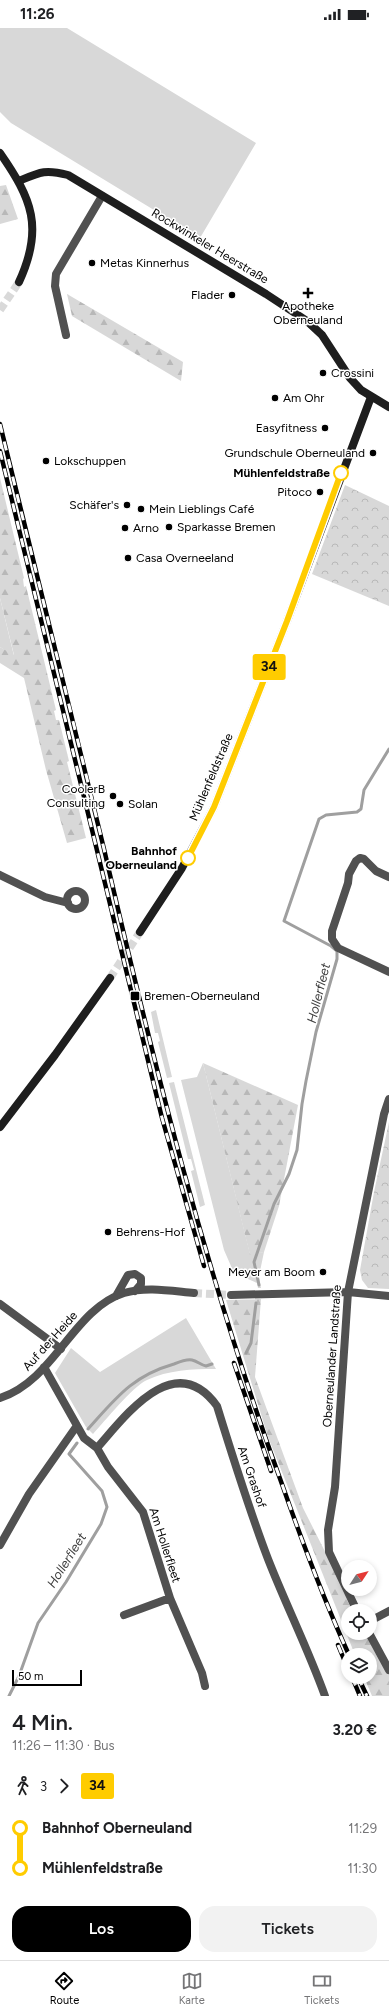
<!DOCTYPE html>
<html lang="de">
<head>
<meta charset="utf-8">
<style>
  body { margin:0; font-family:Figtree,sans-serif; background:#f2f2f2; color:#202124; height:100vh; display:flex; flex-direction:column; font-size:15px; white-space:nowrap }
  * { box-sizing:border-box; margin:0 }
  p { font-size:13px; color:#757577 }
  .icon { flex:none; width:22px; height:22px; fill:none; stroke:currentColor; stroke-width:2; stroke-linecap:round; stroke-linejoin:round }
  .map { position:relative; height:1668px; overflow:hidden }
  .side { display:flex; flex-direction:column; background:#fff; flex:1 }
  .side>* { flex:none }
  .badge { padding:0 8px; border-radius:3px; font-size:14px; line-height:26px }
  .needle { width:26px; rotate:54deg }
  .buttons { position:absolute; left:341px; top:1532px; display:grid; gap:8px }
  .buttons a { display:grid; place-items:center; width:36px; height:36px; border-radius:50%; background:#fff; box-shadow:0 2px 6px #0003; font-size:20px }
  .scale { position:absolute; left:12px; bottom:10px; width:70px; box-sizing:border-box; padding-left:4px; border:2px solid #000; border-top:0; font-size:11px; line-height:14px; white-space:nowrap; color:#000; -webkit-text-stroke:3px #fff; paint-order:stroke }
  .map>.badge { position:absolute; translate:-50% -50%; box-shadow:0 0 0 2px #fff }
  .legs { display:flex; align-items:center; gap:6px; height:44px; padding:0 12px; font-size:13px }
  .legs p { margin-inline-start:auto }
  .overview { display:flex; align-items:center; justify-content:space-between; height:68px; padding:0 12px }
  h1 { font-size:22px; font-weight:600; line-height:30px }
  .action { display:flex; gap:8px; margin-top:auto; padding:8px 12px }
  .action a { flex:1; height:46px; border-radius:16px; background:#000; color:#fff; font-size:16px; font-weight:600; line-height:46px; text-align:center }
  .action a+a { background:#f2f2f2; color:#202124 }
  ul { padding:0 12px; list-style:none }
  li { display:flex; align-items:center; gap:14px; height:40px; font-size:15px }
  li i { display:grid; place-items:center; width:6px; height:100%; margin:0 5px; background:currentColor }
  li i::after { content:''; width:10px; height:10px; margin:-5px; border:3px solid; border-radius:50%; background:#fff }
  li p { margin-inline-start:auto }
  li:first-child i { background:linear-gradient(#0000 50%,currentColor 0) }
  li:last-child i { background:linear-gradient(currentColor 50%,#0000 0) }
  .status { display:flex; justify-content:space-between; align-items:center; height:28px; padding:0 20px; background:#fff; direction:ltr }
  .status svg { height:11px; fill:currentColor }
  .menu { display:flex; justify-content:space-around; align-items:center; height:56px; border-top:1px solid #e0e0e0; background:#fff; font-size:11px; color:#757577 }
  .menu a { display:grid; justify-items:center; gap:2px }
  .menu .on { color:#000 }
  .map>svg:first-child { display:block }
</style>
</head>
<body>
<div class="status"><b>11:26</b><svg viewBox="0 0 49 12"><path d="M0 12V9h3v3zM5 12V6h3v6zM10 12V3h3v9zM15 12V0h3v12zM26 1h20v11H26zM47 4h2v5h-2z"/></svg></div>
<div class="map">
<svg width="389" height="1668" viewBox="0 0 389 1668">
  <defs>
    <pattern id="forest-firs" width="22" height="20" patternUnits="userSpaceOnUse"><rect width="22" height="20" fill="#d8d8d8"/><path d="M5 1l3.5 6h-7zM16 11l3.5 6h-7z" fill="#b8b8b8"/></pattern>
    <pattern id="park-crowns" width="20" height="18" patternUnits="userSpaceOnUse"><rect width="20" height="18" fill="#d8d8d8"/><path d="M2 6a3 3 0 1 1 6 0M12 15a3 3 0 1 1 6 0" fill="none" stroke="#b8b8b8"/></pattern>
  </defs>
  <rect width="100%" height="100%" fill="#fff"/>
  <path fill="#d8d8d8" d="M0,0h67l189,115 -56,95 -189,-115 -11,-11z
    M0,570l14,58 -14,-9z
    M156,982l16,67 -5,1 -9,-36 2,-1 -2,-8h-3l-4,-21z
    M203,1035l47,191 14,-2 -5,24 2,12h-3l-1,-5 -23,-10 -10,-23 -43,-170 16,-3z
    M174,1054l31,123 -5,2 -9,-36 3,-1 -3,-11h-3l-19,-76z
    M186,1290l30,51c-24,0 -48,1 -69,11 -15,7 -42,41 -54,54l-7,-7 -31,-54 16,-25 29,24z"/>
  <path fill="url(#forest-firs)" d="M6,157l12,34 -18,5v-38z
    M67,266l116,68 -2,19 -109,-65z
    M0,450l24,100 -1,1 1,8 2,-1 30,124 -2,1 2,9h3l10,41 -2,1 19,76 -19,5 -21,-73 -22,-92 -24,-15v-16l14,8 -14,-57z
    M203,1035l95,42 -19,101 -15,46 -14,3z
    M261,1271l-6,78 48,131 52,103h-7v22h18l23,42v21h-17l-8,-19h6v-22h-15l-87,-218 -42,-137z"/>
  <path fill="url(#park-crowns)" d="M345,457l44,21v100l-77,-32z
    M389,1094v167l-21,-1 -6,-8 -2,-10 14,-78z"/>
  <g fill="none" stroke-linecap="round" stroke-linejoin="round">
    <path stroke="#9f9f9f" stroke-width="3" d="M259,1257l-5,-23 20,-58 15,-30 8,-24 5,-46 4,-23 10,-49 21,-73v-8l-6,-5 -47,-25 35,-102 7,-4 31,-3 4,-3 3,-19 25,-41
      M246,1325l5,-10 5,-40
      M88,1401c28,-31 44,-53 86,-65 5,-2 13,-5 18,-4 5,1 9,5 14,6l6,-2
      M9,1668l10,-20 19,-53 28,-41 35,-58 6,-17 -5,-16 -33,-37 8,-11"/>
    <path stroke="#d9d9d9" stroke-width="8" stroke-dasharray="8 4" stroke-linecap="butt" d="M194,1265l37,2"/>
    <path stroke="#d9d9d9" stroke-width="8" stroke-dasharray="8 4" stroke-linecap="butt" d="M0,282l19,-28
      M110,950l30,-46"/>
    <path stroke="#515151" stroke-width="8" d="M66,307l-11,-49 1,-12 46,-78
      M0,847l45,22 23,6
      M389,849l-13,-6 -12,-12 -4,-1 -4,3 -7,13 -1,9 -16,48v8l6,9 51,24
      M67 872a9 9 0 1 1 18 0a9 9 0 1 1-18 0Z
      M231,1267l117,-3 41,4
      M116,1268l12,-21 7,-1 6,4v6l-6,7
      M0,1276l61,45
      M44,1339l40,71 13,10 11,19 35,45 27,86 32,75 3,13
      M0,1370c55,-18 73,-89 124,-105 22,-7 48,-2 70,0
      M97,1420c29,-33 78,-100 120,-42 16,52 32,103 51,153 18,46 40,90 57,137
      M0,1517l29,-51 47,-67
      M357,1583l-28,-59 -1,-22 7,-43 13,-195 36,-178 5,-15
      M124,1587l46,-17
      M370,1593l19,-10
      M369,1605l20,37"/>
    <path stroke="#1e1e1e" stroke-width="8" d="M0,125c32,46 44,75 19,129
      M19,153c21,-9 26,-12 49,-6l198,119 41,27 15,14 28,43 11,12 28,17
      M140,904l42,-64 32,-61 73,-186 84,-224
      M0,1099l55,-72 55,-77"/>
    <g stroke="#000" stroke-width="4.5">
      <path id="rail" d="M0,396c34,142 70,283 104,425 50,216 103,430 179,638 20,57 41,113 66,168
        M0,423l162,667 42,148
        M234,1335l37,108
        M338,1617l10,24
        M352,1649l8,19
        M358,1649l9,19"/>
    </g>
    <use href="#rail" stroke="#fff" stroke-width="3" stroke-dasharray="9" stroke-linecap="butt"/>
  </g>
  <g fill="none" stroke-linecap="round" stroke-linejoin="round">
    <g stroke="#fff" stroke-width="9">
      <path id="line-1" d="M188,830l26,-51 73,-186 54,-148"/>
    </g>
    <use href="#line-1" stroke="#fc0" stroke-width="6"/>
  </g>
  <g fill="#000" stroke="#fff" stroke-width="1.5">
    <circle cx="92" cy="235" r="4"/>
    <path d="M306 259h4v4h4v4h-4v4h-4v-4h-4v-4h4z"/>
    <circle cx="232" cy="267" r="4"/>
    <circle cx="323" cy="345" r="4"/>
    <circle cx="275" cy="370" r="4"/>
    <circle cx="325" cy="400" r="4"/>
    <circle cx="373" cy="425" r="4"/>
    <circle cx="46" cy="433" r="4"/>
    <circle cx="320" cy="464" r="4"/>
    <circle cx="127" cy="477" r="4"/>
    <circle cx="141" cy="481" r="4"/>
    <circle cx="169" cy="499" r="4"/>
    <circle cx="125" cy="500" r="4"/>
    <circle cx="128" cy="530" r="4"/>
    <circle cx="113" cy="768" r="4"/>
    <circle cx="120" cy="776" r="4"/>
    <rect x="130" y="963" width="10" height="10" rx="2"/>
    <circle cx="108" cy="1204" r="4"/>
    <circle cx="323" cy="1244" r="4"/>
  </g>
  <g fill="#fff" stroke="#fc0" stroke-width="2">
    <circle cx="341" cy="445" r="7"/>
    <circle cx="188" cy="830" r="7"/>
  </g>
  <g text-anchor="middle" stroke-width="3" stroke-linejoin="round" paint-order="stroke">
    <g font-size="12" fill="#000" stroke="#fff">
      <text transform="translate(210 218) rotate(31)" y="4">Rockwinkeler Heerstraße</text>
      <text transform="translate(211 749) rotate(-67)" y="4">Mühlenfeldstraße</text>
      <text transform="translate(50 1313) rotate(-48)" y="4">Auf der Heide</text>
      <text transform="translate(332 1328) rotate(-86)" y="4">Oberneulander Landstraße</text>
      <text transform="translate(252 1449) rotate(71)" y="4">Am Grashof</text>
      <text transform="translate(165 1517) rotate(72)" y="4">Am Hollerfleet</text>
    </g>
    <g font-size="12" fill="#000" stroke="#fff" text-anchor="start">
      <text x="100" y="239">Metas Kinnerhus</text>
      <text x="224" y="271" text-anchor="end">Flader</text>
      <text x="308" y="282" text-anchor="middle">Apotheke<tspan x="308" dy="14">Oberneuland</tspan></text>
      <text x="331" y="349">Crossini</text>
      <text x="283" y="374">Am Ohr</text>
      <text x="317" y="404" text-anchor="end">Easyfitness</text>
      <text x="365" y="429" text-anchor="end">Grundschule Oberneuland</text>
      <text x="54" y="437">Lokschuppen</text>
      <text x="312" y="468" text-anchor="end">Pitoco</text>
      <text x="119" y="481" text-anchor="end">Schäfer's</text>
      <text x="149" y="485">Mein Lieblings Café</text>
      <text x="177" y="503">Sparkasse Bremen</text>
      <text x="133" y="504">Arno</text>
      <text x="136" y="534">Casa Overneeland</text>
      <text x="105" y="765" text-anchor="end">CoolerB<tspan x="105" dy="14">Consulting</tspan></text>
      <text x="128" y="780">Solan</text>
      <text x="144" y="972">Bremen-Oberneuland</text>
      <text x="116" y="1208">Behrens-Hof</text>
      <text x="315" y="1248" text-anchor="end">Meyer am Boom</text>
    </g>
    <g font-size="12" font-weight="bold" fill="#000" stroke="#fff" text-anchor="end">
      <text x="330" y="449">Mühlenfeldstraße</text>
      <text x="177" y="827">Bahnhof<tspan x="177" dy="14">Oberneuland</tspan></text>
    </g>
    <g font-size="13" font-style="italic" fill="#404040" stroke="#fff">
      <text transform="translate(318 965) rotate(-76)" y="5">Hollerfleet</text>
      <text transform="translate(66 1532) rotate(-58)" y="5">Hollerfleet</text>
    </g>
  </g>
</svg>
<div class="buttons">
<a><svg class="needle" viewBox="-14 -14 28 28"><path d="M0-13l5 13h-10z" fill="#e53935"/><path d="M0 13l5-13h-10z" fill="#757577"/></svg></a>
<a><svg class="icon" aria-label="locate" viewBox="0 0 24 24"><circle cx="12" cy="12" r="6"/><path d="M12 2v4M12 18v4M2 12h4M18 12h4"/></svg></a>
<a><svg class="icon" aria-label="layers" viewBox="0 0 24 24"><path d="M12 4l9 5-9 5-9-5zM3 14l9 5 9-5"/></svg></a>
</div>
<div class="scale">50 m</div>
<b class="badge" style="left:269px;top:639px;background:#fc0;color:#111">34</b>
</div>
<section class="side">
<div class="overview"><div><h1>4 Min.</h1><p>11:26 – 11:30 · Bus</p></div><b>3.20 €</b></div>
<div class="legs"><svg class="icon" aria-label="walk" viewBox="0 0 24 24"><circle cx="13" cy="4" r="2"/><path d="M13 8l-2 6 4 7M11 14l-3 7M7 12l3-4h3l4 4"/></svg>3<svg class="icon" aria-label="forward" viewBox="0 0 24 24"><path d="M9 5l7 7-7 7"/></svg><b class="badge" style="background:#fc0;color:#111">34</b></div>
<ul>
<li><i style="color:#fc0"></i><b>Bahnhof Oberneuland</b><p>11:29</p></li>
<li><i style="color:#fc0"></i><b>Mühlenfeldstraße</b><p>11:30</p></li>
</ul>
<div class="action"><a>Los</a><a>Tickets</a></div>
</section>
<nav class="menu">
<a class="on"><svg class="icon" aria-label="directions" viewBox="0 0 24 24"><path d="M12 3l9 9-9 9-9-9zM9 14v-3h6M13 9l2 2-2 2"/></svg>Route</a>
<a><svg class="icon" aria-label="map" viewBox="0 0 24 24"><path d="M3 6l6-2 6 2 6-2v14l-6 2-6-2-6 2zM9 4v14M15 6v14"/></svg>Karte</a>
<a><svg class="icon" aria-label="tickets" viewBox="0 0 24 24"><path d="M3 7h18v10H3zM15 7v10"/></svg>Tickets</a>
</nav>
</body>
</html>
